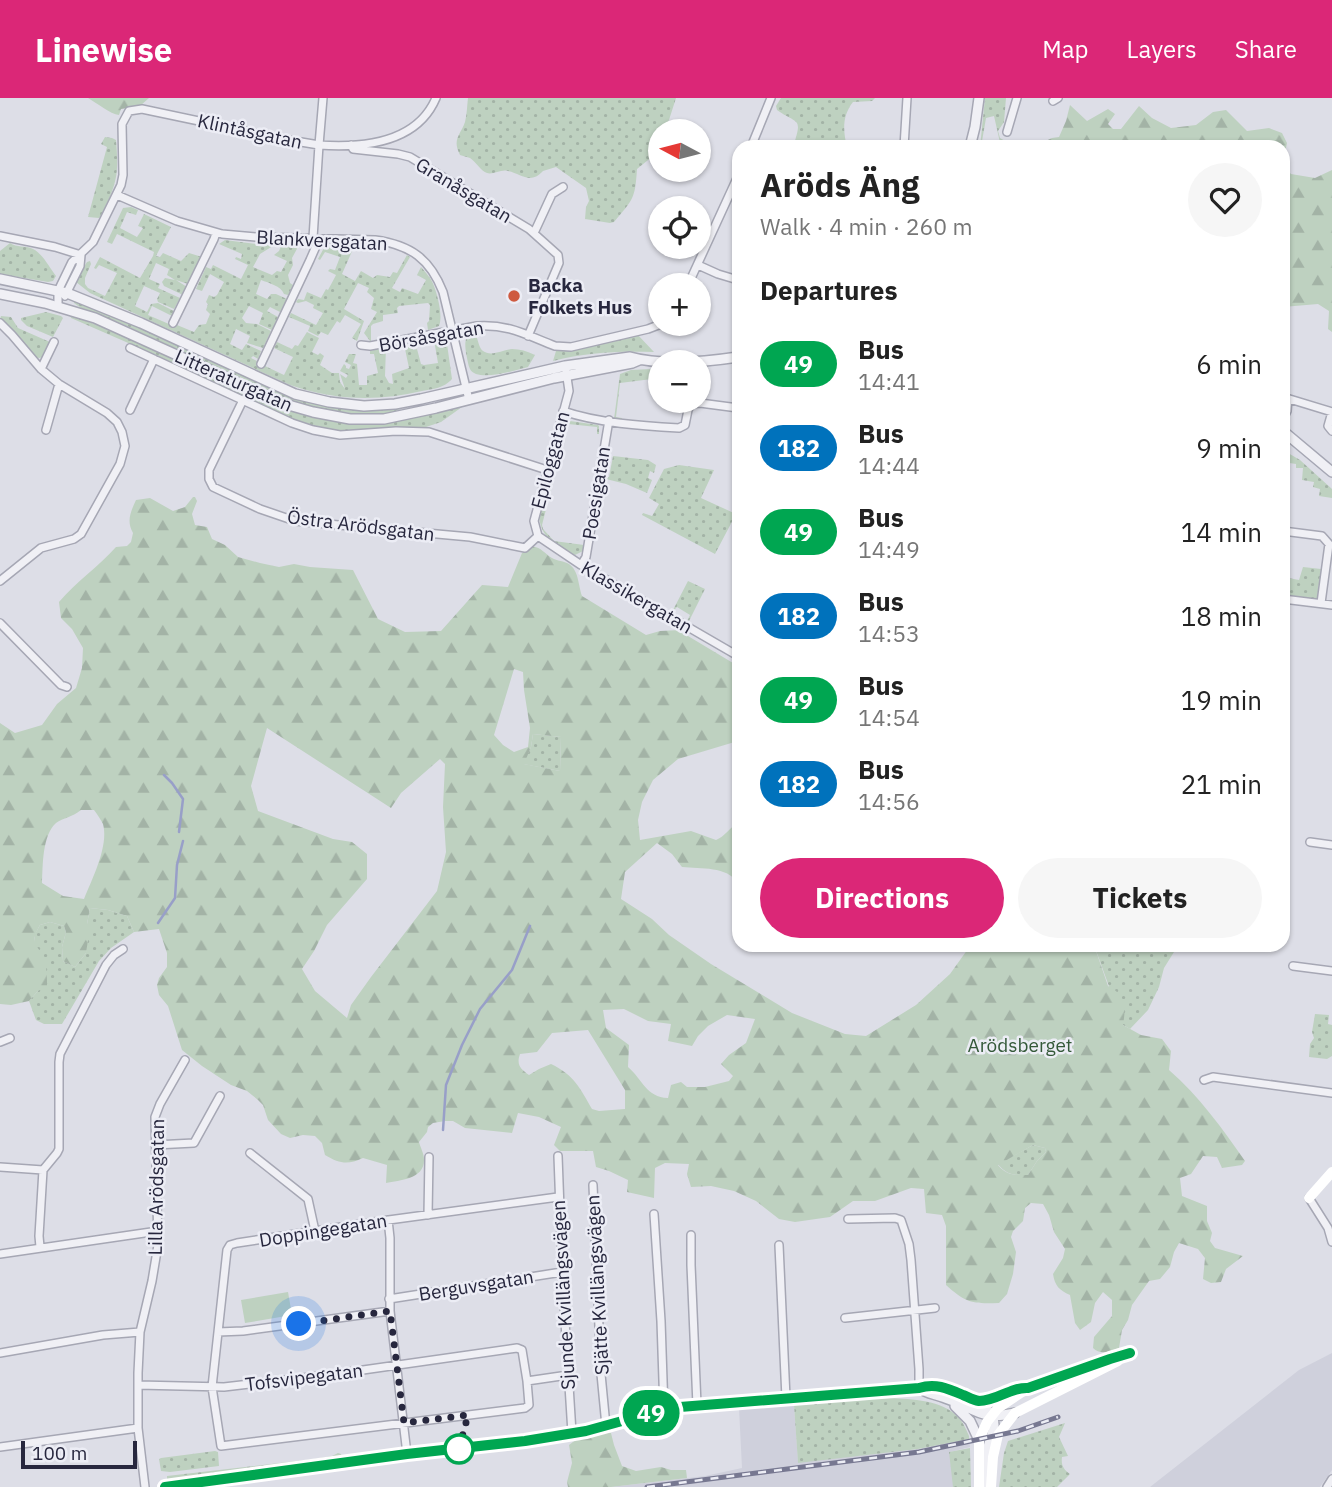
<!DOCTYPE html>
<html lang="en">
<head>
<meta charset="utf-8">
<style>
  body { margin:0; font-family:"IBM Plex Sans",sans-serif; background:#f6f6f6; color:#222; height:100vh; display:flex; flex-direction:column; font-size:26px; white-space:nowrap }
  * { box-sizing:border-box; margin:0 }
  p { font-size:23px; color:#767676 }
  .icon { flex:none; width:38px; height:38px; fill:none; stroke:currentColor; stroke-width:2; stroke-linecap:round; stroke-linejoin:round }
  .map { position:relative; flex:1; overflow:hidden }
  .panel { position:absolute; left:732px; top:42px; width:558px; height:812px; display:flex; flex-direction:column; background:#fff; border-radius:21px; box-shadow:0 2px 5px #0004 }
  .panel>* { flex:none }
  .badge { padding:0 14px; border-radius:23px; font-size:24px; line-height:46px }
  .needle { width:46px; rotate:277deg }
  .fabs { position:absolute; left:648px; top:21px; display:grid; gap:14px }
  .fabs a { display:grid; place-items:center; width:63px; height:63px; border-radius:50%; background:#fff; box-shadow:0 2px 5px #0004; font-size:35px }
  .scale { position:absolute; left:21px; bottom:18px; width:116px; box-sizing:border-box; padding-left:7px; border:4px solid #27273e; border-top:0; font-size:19px; line-height:24px; white-space:nowrap; color:#27273e; -webkit-text-stroke:5px #ecedf5; paint-order:stroke }
  .you { position:absolute; width:35px; height:35px; margin:-18px; border:5px solid #fff; border-radius:50%; background:#1a73e8; box-shadow:0 0 0 10px #1a73e833 }
  .map>.badge { position:absolute; translate:-50% -50%; box-shadow:0 0 0 4px #fff }
  h2 { padding:0 28px; font-size:26px; line-height:63px }
  .round { display:grid; place-items:center; flex:none; width:74px; height:74px; border-radius:37px; background:#f6f6f6 }
  .summary { display:flex; align-items:center; justify-content:space-between; height:119px; padding:0 28px }
  h1 { font-size:33px; font-weight:700; line-height:52px }
  .button { display:flex; gap:14px; margin-top:auto; padding:14px 28px }
  .button a { flex:1; height:80px; border-radius:42px; background:#db2777; color:#fff; font-size:28px; font-weight:700; line-height:80px; text-align:center }
  .button a+a { background:#f6f6f6; color:#222 }
  ul { padding:0; list-style:none }
  li { display:flex; align-items:center; gap:21px; height:84px; padding:0 28px }
  li div { flex:1 }
  li b { display:block; font-size:26px }
  li em { font-style:normal }
  li .badge { min-width:77px; font-weight:700; text-align:center }
  header { display:flex; align-items:center; gap:42px; box-sizing:border-box; height:98px; padding:0 35px; background:#db2777; color:#fff }
  header strong { font-size:33px }
  nav { display:flex; gap:38px; margin-inline-start:auto; font-size:24px }
  .map>svg:first-child { display:block }
</style>
</head>
<body>
<header>
<strong>Linewise</strong>
<nav><a>Map</a><a>Layers</a><a>Share</a></nav>
</header>
<div class="map">
<svg width="1332" height="1389" viewBox="0 0 1332 1389">
  <defs>
    <pattern id="grass-dots" width="8" height="8" patternUnits="userSpaceOnUse" patternTransform="scale(1.75)"><rect width="8" height="8" fill="#bed1c0"/><path d="M2 2h.1M6 6h.1" fill="none" stroke="#a3b3a6" stroke-width="1.8" stroke-linecap="round"/></pattern>
    <pattern id="forest-firs" width="22" height="20" patternUnits="userSpaceOnUse" patternTransform="scale(1.75)"><rect width="22" height="20" fill="#bed1c0"/><path d="M5 1l3.5 6h-7zM16 11l3.5 6h-7z" fill="#a3b3a6"/></pattern>
  </defs>
  <rect width="100%" height="100%" fill="#dddee7"/>
  <path fill="#cfd0dc" d="M1332,1255v117l-12,17h-170l149,-117z
    M794,1307l4,57 120,-13 49,-10h2l1,8 -20,5 4,35h-343l94,-11 37,-8 -3,-60z"/>
  <path fill="url(#grass-dots)" d="M468,0h208l-7,22 -6,11h-3v8l-7,17 -16,13c-2,31 -4,30 -23,53l-4,1 -25,-4 1,-12 3,-6 -3,-13 -30,-21 -13,4c-13,14 -21,3 -35,0 -7,-2 -15,4 -21,2 -6,-2 -11,-11 -17,-15 -3,-1 -7,-2 -10,-3 -8,-16 0,-19 5,-33 2,-8 2,-16 3,-24z
    M781,0h94l-3,3 -19,1c-11,14 -10,29 -6,45h-54c10,-31 5,-22 -16,-37l-1,-4z
    M985,0h21l-2,24 -6,9 2,7 5,3v6h-4l-7,-31 -8,2 -5,29h-1z
    M105,39l7,1 4,2c3,36 1,43 -15,76l-2,2 -11,-1 19,-70 -6,-3z
    M131,109l7,3 -2,5 -9,-3 -7,16 17,9 6,-9 -5,-2 6,-12 27,13 -15,29 4,1 3,-4 18,8 8,-8 13,4 -14,27 -12,-4 11,7 -4,8 -19,-9 -2,-4 3,-4 10,2 -8,-5 2,-6 -13,-6 -7,16 11,5 -2,4 22,10 -6,11 -16,-7 -1,-3 3,-6 -16,-7 -9,20 12,6 4,-8 7,-1 16,8 -2,5 -20,-10 -4,9 28,12 1,-2 17,7 5,-7 7,-1 4,-10 -4,-4 2,-6 -2,-2 3,-7 5,2 3,-2 7,-13 -14,-8 -8,17 -6,-2 10,-22 5,2 2,-4 28,14 7,-14 -13,-6 1,-2 5,2 1,-5 -23,-10 6,-4 31,4h20l-16,10 -7,13 19,8 5,-4 4,1 6,-11 -13,-6 5,-4 3,-7 22,1 -6,2 -6,11 1,7 -5,10 2,8 3,2 -5,10 -4,-1c-3,-8 -15,-11 -23,-14l-5,14 11,5 4,-5h5l11,5 -7,13 -10,-5 -3,4 11,6 -6,13 -13,-6 4,-11 -14,-7 -7,12 4,5 11,1 14,7 -8,17 -16,-5 3,-7 -14,-7 -6,15 12,6 4,-6 15,7 -3,8 -5,-3 -2,2 6,3 -1,3 8,4 1,-2 19,9 9,-18 -19,-9 3,-6 15,7 3,-4 3,1 9,-14 12,6 -7,14 6,3 2,-2 4,3 -4,9 12,8h7l1,9 5,7 -5,-15 6,4 2,-3 -8,-4 4,-7 2,2v2l3,1 2,-4 -6,-3 4,-8h7l-3,9 4,1 2,21h8v-9l11,-3 -4,-19h-4v-3l16,-4 -1,29 4,7 4,1 -1,-10 17,-6 -5,-24 7,-1 2,7 4,-1 4,15 3,1 14,-2 -4,-23 10,1 3,3 5,35c-8,9 -19,10 -30,12 -46,11 -88,9 -132,-6l-200,-92 -14,-11v-3l11,-17 3,-1 1,3 -6,14v6l3,4 17,8 12,-23 -18,-8 -3,4 -2,-1 6,-11 40,21 13,-22 1,-4 -37,-18 -5,10 -5,-2 16,-34z
    M10,145c7,5 15,2 23,6 10,5 16,18 23,27l-3,5 -5,1 -48,-8v-23z
    M325,148h40l-2,4 -10,-1 -11,25 13,7 6,-10 12,7 4,-3 13,2 3,-5 4,1 10,-18 3,2 -18,31 8,4 2,-4 16,6 8,-14 -9,-5 4,-8c5,6 11,12 13,19 4,11 9,30 5,40l-11,4 -1,-7 2,-2 1,-16 -2,-2 -29,3 -2,2 1,5 -15,2v6l-10,3 -2,2v15h-1l-6,-8 13,-21 -6,-3 3,-11 -7,-6 2,-4 -11,-5 -14,26 20,12 -7,20 -5,-3 9,-14 -16,-9 -5,8 -3,-2 -9,14 -7,-3 -3,4 -10,-5 2,-5 -21,-9 2,-4 25,12 7,-12 -10,-5 1,-3 -8,-4 -8,2 -2,-1 2,-3 6,1 3,-8 14,6 5,-9 2,1 7,-13 1,-2 -8,-4 2,-2 5,1 5,-13 -15,-5 -5,8 -2,-1z
    M73,202l22,7 199,89 109,9 1,2 -19,9h-20l-6,-2 -35,-4 -36,-10 -170,-78 -37,-14 -7,-5z
    M46,214l15,4 2,2 -10,19 -26,-11 -6,-6v-2z
    M70,217l46,17 156,72 35,12 42,7 145,-25 -32,9 -21,15 -18,6 -9,-1 -82,4 -13,-2 -25,-8 -136,-65 -87,-38z
    M1,218l10,1 7,11 34,15 -8,14 -5,1 -5,-1 -20,-25 -14,-13z
    M471,235l5,2c2,5 3,13 7,16 8,6 20,-1 29,-2 8,0 15,2 23,6l-7,12c-12,3 -51,16 -58,2 -2,-4 -3,-12 -4,-16 -1,-9 -2,-14 5,-20z
    M637,236l17,18c-35,-1 -67,0 -101,9l3,-10h14z
    M651,271h9v9l-40,5 -4,34 6,1v2l-8,-1 6,-45 11,-4z
    M570,323l28,4 1,1v8h-2v-7l-29,-3 -26,101 1,4 11,12 30,4 2,-5 -3,11 -8,4c-19,-10 -34,-16 -36,-39l27,-93z
    M1283,352l17,10 32,29v15v-6l-13,-2 1,-7 -7,-2 1,-5 -12,-2 1,-12h-7v-4l-13,-2z
    M613,358l35,4 8,5 -2,8 -4,-2 -2,7 4,2 -5,13 -21,-9 -24,-6v-2l7,1z
    M679,367l35,5 -13,28 35,16 -21,40 -73,-39 1,-2 9,3 7,-12 -10,-6 15,-29z
    M1303,469l18,2 -4,30 -34,-4v-18l16,3z
    M688,483l17,8 -16,32h-2l3,-6 -13,-8 -5,5z
    M533,636l28,3 -1,34 -37,-7 8,-17z
    M90,810l18,2 19,6 7,16 -23,16 -12,13 -37,63h-18l-8,-4 -7,-19 9,-10 -4,-49 1,-8 5,-9 10,-3 14,4 2,6 -4,15 1,14 12,6 11,-14 1,-29z
    M1094,847h82l-2,7 -10,16 -5,19 -11,23 -18,19 -7,-4z
    M1315,916l14,1 -1,9 4,1v31l-5,3 -18,-2 1,-13 4,-6 -2,-6z
    M1033,1047l12,3 1,4 -9,9 -9,14c-13,0 -21,1 -30,-11z
    M890,1300c22,1 52,2 68,19 5,5 8,12 11,19v3l-51,10 -120,14 -4,-58 8,-3z
    M1065,1325l-6,14 9,19 -6,1c-1,8 1,12 8,17l-13,13h-58l5,-34 4,-12z
    M970,1350l1,39h-18l-4,-35z
    M215,1353l3,1 1,14 -49,6 -9,-1 -2,-12 2,-1z
    M338,1355l3,1 1,3 -21,5 -154,20v-6l147,-17 18,-3z"/>
  <path fill="url(#forest-firs)" fill-rule="evenodd" d="M88,0h61l-9,8 -19,3 -2,6c-9,-1 -22,-12 -31,-17z
    M1070,7l17,16 21,-12 7,5 -7,10 5,5h8l18,-23 13,12 19,10 25,-3 17,-13 13,-2 21,21 22,-3 13,5 5,10 -4,19v-15h-250l19,-9 7,-1 7,-16z
    M1283,68l8,8 24,4 17,-8v162l-4,-3 1,-18 -11,-7 -35,3z
    M193,399h2l2,4 -5,13 3,11 12,2 5,12 13,6 13,12 22,6 19,4 15,-3 16,3 43,3 25,49 27,13 36,-1 41,-46 26,2 14,-34 10,-7c10,2 12,7 20,12 5,3 12,3 17,6 10,7 9,21 13,32l64,39 14,-4 21,-1 7,6 50,30v75l-60,18 -25,21 -11,22 -4,18 2,20 51,-9 25,9c8,-3 15,-13 22,-18v61c-11,-17 -37,-14 -56,-16l-10,-13 -15,-11 -32,29 -4,27 31,20 17,16 42,29 81,49 53,21 21,2 50,-31 34,-31 20,-28 -5,-1h129l14,41c18,9 18,21 15,39l18,10 21,4 9,12 -2,19c30,26 53,58 76,91l-3,4 -20,3 -5,-11 -14,-1 -12,18 -11,4 2,18 25,10v15l5,12 -2,8 5,7 28,8 -17,13 -5,13 -10,1 -8,-4 2,-21 -7,-9 -19,-6 -5,9 -4,15 -10,12 -11,2 -17,24 -4,15 -6,10 -3,18c-9,3 -18,8 -26,0l1,-11 18,-21v-16l-9,-8 -8,11 -4,19 -11,8 -5,-7 -5,-28c-11,-5 -15,-9 -17,-21l10,-16 2,-9 -11,-17 -5,-17 -6,-11 -12,-1 -6,5 -2,13 -10,10 -2,6 5,15 -3,22 -6,20 -8,9c-27,1 -33,0 -53,-18v-59l-4,-11 -16,-2 -2,-24 -13,-1 -36,13h-22l-23,16 -35,5 -16,-3 -23,-18 -22,-10 -23,-5 -20,1 -4,-13 2,-10 -24,-1 -10,5 -1,30 -27,-6 1,-12 -19,-9 -13,-4 -3,-16h-33l-6,-6 7,-18 -22,-10 -21,-4 -6,20 -47,-5 -12,-7h-8l-12,2 -5,4 -1,5 -8,10c1,4 5,12 5,17 1,20 -24,21 -38,24l1,-18 -24,-7c-15,7 -23,6 -38,-3l-3,-12 -7,-7 -12,-1 -13,3 -9,-4 -13,-14 -5,-15 -5,-5 -11,-9 -16,-6 -29,-19 -20,-16 -14,-44 -9,-11 -2,-10 2,-7 8,-11v-14l-8,-24 -25,3 -7,-16 -19,-6 -18,-2 -3,16 3,3 -4,26 -11,14 -12,-6 -1,-14 4,-15 -2,-6 -14,-4 -10,3c-13,23 0,18 5,37 2,8 2,17 2,24l-9,5 -9,10 -18,4 -11,-1v-281l15,10 27,-8 15,-21 19,-16 6,-20 1,-20 -11,-19 -11,-11 -2,-16c17,-20 39,-35 57,-55l11,-1 4,-4 2,-9c-7,-12 -2,-22 3,-33l14,-2 23,13 12,-4zM514,571l9,3 1,18 6,38 -2,19 -14,5 -11,-7 -9,-10zM267,630l124,80 10,-15 39,-34 5,5 -2,43 3,45 -9,39 -66,86 -20,28 -4,13 -32,-27 -13,-22 12,-18 13,-26 40,-46v-25l-15,-12 -19,-3 -75,-28 -7,-25zM533,636l28,3 -1,34 -36,-7 7,-17zM81,712h13c3,4 7,10 9,14 6,22 -11,55 -19,75l-21,-3 -21,-13c1,-18 0,-47 14,-60 7,-5 17,-6 25,-13zM624,911l24,12 23,3 -3,17 24,5 6,-10 10,-10 19,-11 28,4 -9,24 -17,12 -8,9 12,12 -4,5 -24,6h-18l-6,-5 -10,3 -3,13c-22,-1 -25,-18 -40,-31l1,-22 -23,-17 -3,-18zM588,932l37,60v19l-26,2 -7,-2c-12,-21 -18,-34 -41,-45l-12,5 -10,6c-8,-6 -13,-10 -9,-21l17,-2 15,-19zM1033,1047l12,3 1,4 -9,9 -9,14c-13,0 -21,1 -30,-10z
    M606,1334l5,1 3,12 8,21 14,5 25,-4 10,3h15l1,8 -76,9h-43l-1,-5 5,-19 -3,-18c10,-9 24,-12 37,-13z"/>
  <path fill="#bed1c0" d="M288,1194l4,23 -47,8 -4,-23z"/>
  <g fill="none" stroke-linecap="round" stroke-linejoin="round">
    <path stroke="#989fc8" stroke-width="2.5" d="M164,677l8,8 11,16 -4,33
      M158,825l17,-25 2,-33 6,-24
      M443,1032l3,-45 16,-40 18,-36 32,-39 18,-44"/>
    <g stroke="#a6a7b4" stroke-width="10">
      <path id="minor" d="M1053,3l5,-3
        M1007,34l10,-34
        M351,47l2,4 45,5 12,3 119,72 29,26 1,8 -31,73
        M751,49l20,-49
        M904,49l3,-49
        M117,97l60,26 45,13 34,3 119,3c36,5 55,19 68,52l26,108
        M534,135l18,-39 11,-7
        M0,138l55,11 26,8
        M313,140l6,-93c43,3 98,-2 117,-47
        M698,167l20,9 20,6
        M688,187l50,-109
        M65,198l15,-30 1,-11
        M58,208v-15l14,-29 21,-20 28,-57 2,-10 -1,-51 7,-13 13,-2 147,31 30,5 4,-47
        M0,225l12,12 29,34 18,15 48,29 10,9 5,10 3,14 -5,18 -39,70 -7,5 -33,9 -41,33
        M173,225l41,-84 2,-6
        M361,247l9,1 107,-20c32,-2 49,9 78,20l16,1 77,-18 13,-5
        M130,250l162,75 21,7 27,5 56,-4 33,1 118,38
        M261,266l49,-104 7,-16 1,-5
        M41,271l13,-27
        M1283,299l49,15
        M243,302l-34,70v9l4,8 47,22 35,12 175,16 55,11 13,-12
        M130,312l24,-51
        M563,313c35,12 79,15 116,17l6,-3 3,-15 3,-6 9,-1 38,5
        M1332,314l-4,14 4,5
        M1283,321l4,-8 1,-12
        M46,332l13,-46
        M1283,433l39,5 7,8 -8,59
        M538,438l43,29 157,91
        M538,438l-4,-15 35,-130 -3,-20
        M581,467l5,-8 23,-137
        M1283,501l49,6
        M0,525l61,62 6,2
        M1310,744l22,3
        M1293,868l39,5
        M0,944l10,-4
        M1204,982l9,-3 119,16
        M155,1047l39,-2 26,-47
        M250,1055l58,46 7,32
        M558,1058l5,134 9,143
        M0,1069l43,3
        M593,1087l8,189 5,52
        M1309,1100l19,30 4,14
        M654,1116l7,107 3,89
        M428,1117l1,-58
        M848,1121l47,-1 6,2 8,24 2,16 8,109v19
        M388,1122l2,18v73l17,143
        M691,1137v30l6,140
        M779,1147l7,153
        M40,1149l-1,-11 4,-66 14,-17 2,-4v-87l1,-8 46,-89 8,-10 9,-6
        M0,1156l158,-23
        M389,1201l173,-27
        M845,1220l90,-10
        M218,1234l25,-1 147,-20
        M0,1255l103,-18 37,-3
        M527,1283l2,24 -4,3 -304,38 -9,-59 15,-137 3,-5 7,-2 137,-21 184,-25
        M138,1287l86,2 104,-12 189,-27 5,2 5,31 41,-6
        M0,1349l138,-19
        M145,1389l-7,-59v-55l2,-41 12,-51 6,-36 -3,-128 5,-13 25,-44
        M1327,1389l5,-8"/>
    </g>
    <g stroke="#a6a7b4" stroke-width="12">
      <path id="tertiary" d="M970,49l5,-20 4,-29
        M0,181l67,14 74,30 154,71 34,8 35,4 31,-2 26,-5 144,-33 65,-9c32,9 75,5 108,0
        M0,196l45,9 50,15 190,86 28,8 37,7h34l52,-11 118,-30 78,-15 7,-3
        M1283,333l49,41
        M919,1290c8,6 17,6 26,10 31,10 34,23 70,15
        M977,1303c18,-2 33,-14 51,-13
        M955,1308l15,15 9,19
        M165,1389l242,-33 118,-13 61,-10 65,-18 29,-6 239,-19c15,-4 27,-1 42,6 13,6 34,14 33,32 -1,7 -4,14 -6,21 -2,13 -1,25 0,38"/>
    </g>
    <use href="#minor" stroke="#f0f0f5" stroke-width="7"/>
    <use href="#tertiary" stroke="#f0f0f5" stroke-width="9"/>
    <path stroke="#fff" stroke-width="10" d="M1309,1100l23,-26
      M979,1389v-47l8,-18 11,-14 30,-20 67,-24 35,-11
      M991,1389l2,-30 5,-22 17,-22 103,-52"/>
    <g stroke="#777891" stroke-width="5">
      <path id="rail" d="M647,1389l272,-35 99,-21 40,-14"/>
    </g>
    <use href="#rail" stroke="#ecedf5" stroke-width="2.5" stroke-dasharray="8" stroke-linecap="butt"/>
  </g>
  <g fill="none" stroke-linecap="round" stroke-linejoin="round">
    <g stroke="#fff" stroke-width="16">
      <path id="line" d="M165,1389l242,-33 118,-13 61,-10 65,-18 29,-6 239,-19c16,-5 28,0 44,7 5,2 10,5 16,6 18,0 31,-14 49,-13l82,-29 20,-6"/>
    </g>
    <use href="#line" stroke="#00a651" stroke-width="10"/>
    <path stroke="#27273e" stroke-width="7" stroke-dasharray="0 12.6" d="M299,1226l91,-13 14,112 64,-8 -9,34"/>
  </g>
  <circle fill="#ce5a40" stroke="#ecedf5" stroke-width="2.5" cx="514" cy="198" r="7"/>
  <circle fill="#fff" stroke="#00a651" stroke-width="3.5" cx="459" cy="1351" r="14"/>
  <g text-anchor="middle" stroke-width="5" stroke-linejoin="round" paint-order="stroke">
    <g font-size="19" fill="#27273e" stroke="#ecedf5">
      <text transform="translate(250 33) rotate(12)" y="7">Klintåsgatan</text>
      <text transform="translate(464 92) rotate(31)" y="7">Granåsgatan</text>
      <text transform="translate(322 142) rotate(3)" y="7">Blankversgatan</text>
      <text transform="translate(431 238) rotate(-10)" y="7">Börsåsgatan</text>
      <text transform="translate(234 282) rotate(24)" y="7">Litteraturgatan</text>
      <text transform="translate(550 362) rotate(-75)" y="7">Epiloggatan</text>
      <text transform="translate(596 395) rotate(-81)" y="7">Poesigatan</text>
      <text transform="translate(361 427) rotate(7)" y="7">Östra Arödsgatan</text>
      <text transform="translate(637 499) rotate(30)" y="7">Klassikergatan</text>
      <text transform="translate(156 1089) rotate(-89)" y="7">Lilla Arödsgatan</text>
      <text transform="translate(323 1132) rotate(-9)" y="7">Doppingegatan</text>
      <text transform="translate(476 1187) rotate(-9)" y="7">Berguvsgatan</text>
      <text transform="translate(597 1187) rotate(-93)" y="7">Sjätte Kvillängsvägen</text>
      <text transform="translate(563 1197) rotate(-93)" y="7">Sjunde Kvillängsvägen</text>
      <text transform="translate(304 1279) rotate(-7)" y="7">Tofsvipegatan</text>
    </g>
    <g font-size="19" font-weight="bold" fill="#27273e" stroke="#ecedf5" text-anchor="start">
      <text x="528" y="194">Backa<tspan x="528" dy="22">Folkets Hus</tspan></text>
    </g>
    <g font-size="19" fill="#345939" stroke="#ecedf5">
      <text x="1020" y="954">Arödsberget</text>
    </g>
  </g>
</svg>
<div class="fabs">
<a><svg class="needle" viewBox="-14 -14 28 28"><path d="M0-13l5 13h-10z" fill="#e53935"/><path d="M0 13l5-13h-10z" fill="#767676"/></svg></a>
<a><svg class="icon" aria-label="locate" viewBox="0 0 24 24"><circle cx="12" cy="12" r="6"/><path d="M12 2v4M12 18v4M2 12h4M18 12h4"/></svg></a>
<a>+</a>
<a>−</a>
</div>
<div class="scale">100 m</div>
<div class="you" style="left:299px;top:1226px"></div>
<b class="badge" style="left:651px;top:1315px;background:#00a651;color:#fff">49</b>
<section class="panel">
<div class="summary"><div><h1>Aröds Äng</h1><p>Walk · 4 min · 260 m</p></div><a class="round"><svg class="icon" aria-label="heart" viewBox="0 0 24 24"><path d="M12 20l-8-8c-3-5 5-10 8-4 3-6 11-1 8 4z"/></svg></a></div>
<h2>Departures</h2>
<ul>
<li><span class="badge" style="background:#00a651;color:#fff">49</span><div><b>Bus</b><p>14:41</p></div><em>6 min</em></li>
<li><span class="badge" style="background:#0072bc;color:#fff">182</span><div><b>Bus</b><p>14:44</p></div><em>9 min</em></li>
<li><span class="badge" style="background:#00a651;color:#fff">49</span><div><b>Bus</b><p>14:49</p></div><em>14 min</em></li>
<li><span class="badge" style="background:#0072bc;color:#fff">182</span><div><b>Bus</b><p>14:53</p></div><em>18 min</em></li>
<li><span class="badge" style="background:#00a651;color:#fff">49</span><div><b>Bus</b><p>14:54</p></div><em>19 min</em></li>
<li><span class="badge" style="background:#0072bc;color:#fff">182</span><div><b>Bus</b><p>14:56</p></div><em>21 min</em></li>
</ul>
<div class="button"><a>Directions</a><a>Tickets</a></div>
</section>
</div>
</body>
</html>
